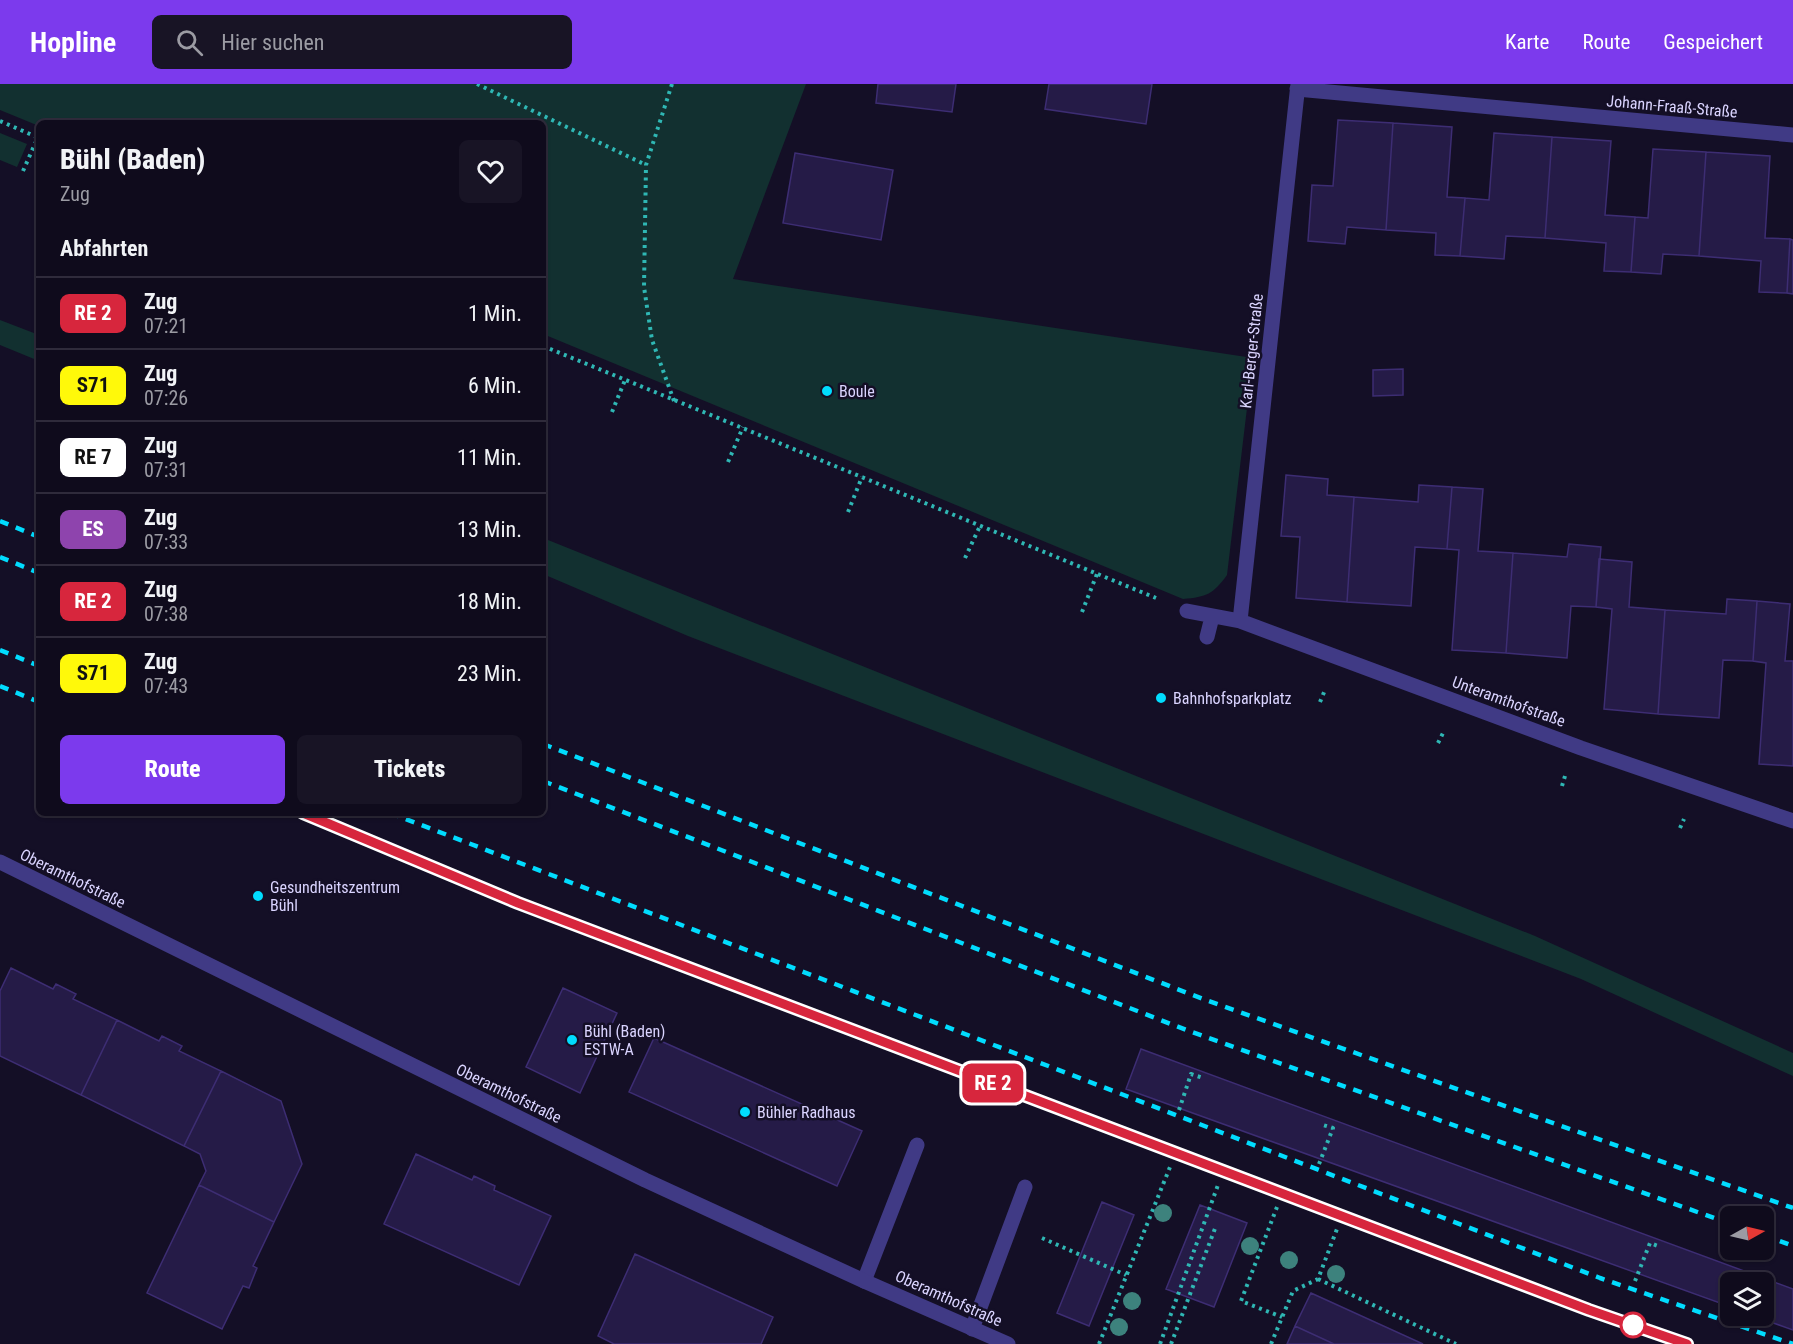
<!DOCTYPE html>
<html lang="de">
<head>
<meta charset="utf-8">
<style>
  body { margin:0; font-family:"Roboto Condensed",sans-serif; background:#181425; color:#f1f3f6; height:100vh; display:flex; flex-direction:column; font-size:22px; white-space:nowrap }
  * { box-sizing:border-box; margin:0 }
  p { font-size:20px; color:#9b9ba3 }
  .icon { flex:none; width:33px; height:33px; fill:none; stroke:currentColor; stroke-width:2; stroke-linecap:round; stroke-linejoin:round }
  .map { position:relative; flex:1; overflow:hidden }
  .drawer { position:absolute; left:36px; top:36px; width:510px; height:696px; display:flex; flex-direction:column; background:#0f0b1c; border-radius:9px; box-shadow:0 2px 4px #0004,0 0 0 2px #2f2b3b }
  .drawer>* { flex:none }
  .badge { padding:0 12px; border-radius:9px; font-size:21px; line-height:39px }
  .needle { width:39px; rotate:82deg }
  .buttons { position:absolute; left:1720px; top:1122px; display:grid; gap:12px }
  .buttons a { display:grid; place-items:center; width:54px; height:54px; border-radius:9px; background:#0f0b1c; box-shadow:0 2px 4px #0004,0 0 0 2px #2f2b3b; font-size:30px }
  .map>.badge { position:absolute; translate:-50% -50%; box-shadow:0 0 0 3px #fff }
  h2 { padding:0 24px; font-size:22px; line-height:54px }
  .round { display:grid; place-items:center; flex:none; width:63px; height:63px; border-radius:9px; background:#181425 }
  .summary { display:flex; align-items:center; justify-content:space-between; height:102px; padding:0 24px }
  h1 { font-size:28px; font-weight:800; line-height:45px }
  .button { display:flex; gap:12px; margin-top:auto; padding:12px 24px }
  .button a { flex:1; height:69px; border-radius:9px; background:#7c3aed; color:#fff; font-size:24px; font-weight:800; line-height:69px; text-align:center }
  .button a+a { background:#181425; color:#f1f3f6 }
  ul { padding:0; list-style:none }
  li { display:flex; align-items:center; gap:18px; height:72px; padding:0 24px; border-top:2px solid #2f2b3b }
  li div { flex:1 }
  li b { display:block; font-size:22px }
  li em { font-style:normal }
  li .badge { min-width:66px; font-weight:700; text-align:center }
  header { display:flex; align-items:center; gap:36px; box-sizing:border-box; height:84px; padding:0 30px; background:#7c3aed; color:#fff }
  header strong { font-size:28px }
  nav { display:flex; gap:33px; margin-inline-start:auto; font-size:21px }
  .search { width:420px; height:54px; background:#181425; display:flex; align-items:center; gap:15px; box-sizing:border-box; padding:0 21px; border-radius:9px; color:#9b9ba3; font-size:22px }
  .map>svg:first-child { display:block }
</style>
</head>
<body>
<header>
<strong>Hopline</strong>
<div class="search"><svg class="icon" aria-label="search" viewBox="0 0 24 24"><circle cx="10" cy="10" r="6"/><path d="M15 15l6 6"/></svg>Hier suchen</div>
<nav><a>Karte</a><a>Route</a><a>Gespeichert</a></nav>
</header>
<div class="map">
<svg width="1793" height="1260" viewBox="0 0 1793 1260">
  <rect width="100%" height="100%" fill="#140f26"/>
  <path fill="#123030" d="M0,0h806l-73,195 520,79 -26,217c-14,19 -20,22 -44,24l-640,-265v-211h-504v3l-39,-16z
    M0,49l27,11 -10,23 -17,-7z
    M0,236l39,15v26l-39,-16z
    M543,454l992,398 258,117v23l-212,-97 -893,-343 -145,-62z"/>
  <path fill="#251b47" stroke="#3d2d73" stroke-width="1.5" d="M878,0h78l-4,28 -76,-9z
    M1049,0h103l-6,40 -101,-15z
    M1338,36l55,3 -7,107 -39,-3 -2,17 -37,-3 4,-56 21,1z
    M1393,39l59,4 -5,70 18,1 -5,58 -25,-1 1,-22 -50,-3z
    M1494,49l58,4 -7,101 -39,-2 -2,23 -44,-3 5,-58 24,2z
    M1552,53l59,4 -6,74 30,2 -4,55 -27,-1 2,-28 -61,-5z
    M1653,65l53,3 -7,104 -36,-2 -2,20 -30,-2 4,-55 13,1z
    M1706,68l64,4 -5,82 25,1 -3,54 -28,-1 2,-31 -62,-5z
    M795,69l98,17 -12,70 -98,-17z
    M1790,155l3,1v54l-6,-1z
    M1403,285v26l-30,1v-26z
    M1286,391l42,4 -1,16 27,2 -7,105 -51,-4 4,-61 -19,-1z
    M1419,401l33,2 -5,62 -32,-2 -4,59 -64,-4 7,-105 64,5z
    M1452,403l31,2 -5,62 35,2 -7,100 -54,-3 7,-100 -12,-1z
    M1569,460l32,3 -5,60 -25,-1 -4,52 -61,-5 7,-100 54,4z
    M1599,475l33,3 -3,45 36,3 -7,104 -54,-5 8,-100 -16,-2z
    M1727,515l30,2 -4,60 -30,-1 -4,58 -61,-4 7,-104 61,4z
    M1757,517l33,3 -5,57h8v105l-34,-2 7,-101 -13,-2z
    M11,884l42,21 3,-5 20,10 -3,5 44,21 -36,75 -81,-39v-65z
    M563,904l54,25 -37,80 -54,-26z
    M117,936l42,21 3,-5 20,10 -3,5 42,20 -37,75 -103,-51z
    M654,954l208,93 -25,55 -208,-94z
    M1141,965l652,240v41l-39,-14h10v-34h-33v25l-605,-218z
    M221,987l60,30 21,63 -28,58 -75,-37 7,-14 -6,-17 -16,-8z
    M416,1070l56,26 2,-4 21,10 -1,4 57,26 -32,69 -135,-61z
    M199,1101l75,37 -21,44 4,2 -8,20 -6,-2 -21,43 -75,-36z
    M1102,1118l32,13 -45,111 -32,-13z
    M1200,1121l47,18 -33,84 -48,-18z
    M635,1170l138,63 -12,27h-147l-16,-8z
    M1311,1209l112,51h-89l-39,-18z
    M1295,1242l39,18h-47z"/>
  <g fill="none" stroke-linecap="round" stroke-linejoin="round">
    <path stroke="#2fb7b4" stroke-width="4" stroke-dasharray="3 4.5" stroke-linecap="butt" d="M477,0l169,81
      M672,0l-26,81 -2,122 8,53 22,61
      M0,37l39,17
      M23,87l15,-34
      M543,262l613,252
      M612,328l13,-32
      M728,378l15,-35
      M848,428l14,-35
      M965,474l15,-32
      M1082,528l15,-38
      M1320,618l5,-12
      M1438,659l5,-10
      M1562,702l3,-10
      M1680,744l4,-9
      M1179,1026l12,-36 12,4
      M1319,1080l14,-36 -10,-3
      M1277,1123l-36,94 41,16
      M1042,1154l84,37
      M1318,1195l138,65
      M1635,1197l15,-38 8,3
      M1099,1260l71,-177
      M1160,1260l58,-159
      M1171,1260l45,-118
      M1271,1260l22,-53 25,-12 19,-50"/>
    <path stroke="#403a85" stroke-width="15" d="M864,1197l53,-136
      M972,1245l53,-142"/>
    <path stroke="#403a85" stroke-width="15" d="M1297,5l496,46
      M1187,527l53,10 341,127 212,73
      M1240,537l58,-537
      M1207,553l5,-20
      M0,778l645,318 219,101 144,63"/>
    <path stroke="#01dcfe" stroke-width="4.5" stroke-dasharray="9 8" stroke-linecap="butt" d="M0,437l39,16
      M0,473l39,16
      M0,566l39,16
      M0,602l39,16
      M543,660l660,255 590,209
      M543,697l646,250 542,193
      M303,729l215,90 1071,407 98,34
      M390,729l1210,465 193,66
      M1764,1151l29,11"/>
  </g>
  <g fill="#3d827d">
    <circle cx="1163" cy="1129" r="9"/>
    <circle cx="1250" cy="1162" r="9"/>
    <circle cx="1289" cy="1176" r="9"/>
    <circle cx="1336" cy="1190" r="9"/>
    <circle cx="1132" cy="1217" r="9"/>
    <circle cx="1119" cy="1243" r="9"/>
  </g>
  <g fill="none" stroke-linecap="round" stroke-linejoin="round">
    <g stroke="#fff" stroke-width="14">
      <path id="line" d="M303,729l215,90 1071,407 98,34"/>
    </g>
    <use href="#line" stroke="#d7263d" stroke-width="9"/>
  </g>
  <g fill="#01dcfe" stroke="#140f26" stroke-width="2">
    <circle cx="827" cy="307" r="6"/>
    <circle cx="1161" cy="614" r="6"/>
    <circle cx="258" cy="812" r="6"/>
    <circle cx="572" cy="956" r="6"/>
    <circle cx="745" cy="1028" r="6"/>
  </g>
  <circle fill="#fff" stroke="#d7263d" stroke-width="3" cx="1633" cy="1241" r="12"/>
  <g text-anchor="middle" stroke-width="5" stroke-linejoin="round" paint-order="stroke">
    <g font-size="16" fill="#dad4ff" stroke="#140f26">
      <text transform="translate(1672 22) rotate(5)" y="6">Johann-Fraaß-Straße</text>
      <text transform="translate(1251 267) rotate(-84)" y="6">Karl-Berger-Straße</text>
      <text transform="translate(1509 617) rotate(20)" y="6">Unteramthofstraße</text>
      <text transform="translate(73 794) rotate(26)" y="6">Oberamthofstraße</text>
      <text transform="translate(509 1009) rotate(26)" y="6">Oberamthofstraße</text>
      <text transform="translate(949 1214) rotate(24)" y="6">Oberamthofstraße</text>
    </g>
    <g font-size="16" fill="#dad4ff" stroke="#140f26" text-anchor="start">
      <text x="839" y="313">Boule</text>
      <text x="1173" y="620">Bahnhofsparkplatz</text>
      <text x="270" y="809">Gesundheitszentrum<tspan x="270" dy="18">Bühl</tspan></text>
      <text x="584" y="953">Bühl (Baden)<tspan x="584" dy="18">ESTW-A</tspan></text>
      <text x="757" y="1034">Bühler Radhaus</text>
    </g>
  </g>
</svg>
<div class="buttons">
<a><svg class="needle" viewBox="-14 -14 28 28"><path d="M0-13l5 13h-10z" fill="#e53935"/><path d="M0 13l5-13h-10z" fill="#9b9ba3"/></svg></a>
<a><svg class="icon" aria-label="layers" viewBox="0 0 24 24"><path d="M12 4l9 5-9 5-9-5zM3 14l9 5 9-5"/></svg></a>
</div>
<b class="badge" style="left:993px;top:999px;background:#d7263d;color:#fff">RE 2</b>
<section class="drawer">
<div class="summary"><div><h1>Bühl (Baden)</h1><p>Zug</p></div><a class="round"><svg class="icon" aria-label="heart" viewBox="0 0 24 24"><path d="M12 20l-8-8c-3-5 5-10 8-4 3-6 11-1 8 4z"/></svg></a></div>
<h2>Abfahrten</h2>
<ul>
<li><span class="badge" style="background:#d7263d;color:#fff">RE 2</span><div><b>Zug</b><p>07:21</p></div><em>1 Min.</em></li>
<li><span class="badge" style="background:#fff90a;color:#111">S71</span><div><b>Zug</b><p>07:26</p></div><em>6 Min.</em></li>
<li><span class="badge" style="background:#fff;color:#111">RE 7</span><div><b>Zug</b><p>07:31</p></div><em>11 Min.</em></li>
<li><span class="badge" style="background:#8e44ad;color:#fff">ES</span><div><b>Zug</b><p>07:33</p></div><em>13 Min.</em></li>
<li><span class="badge" style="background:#d7263d;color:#fff">RE 2</span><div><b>Zug</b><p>07:38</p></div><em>18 Min.</em></li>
<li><span class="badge" style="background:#fff90a;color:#111">S71</span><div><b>Zug</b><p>07:43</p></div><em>23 Min.</em></li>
</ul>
<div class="button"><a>Route</a><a>Tickets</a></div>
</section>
</div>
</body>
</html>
